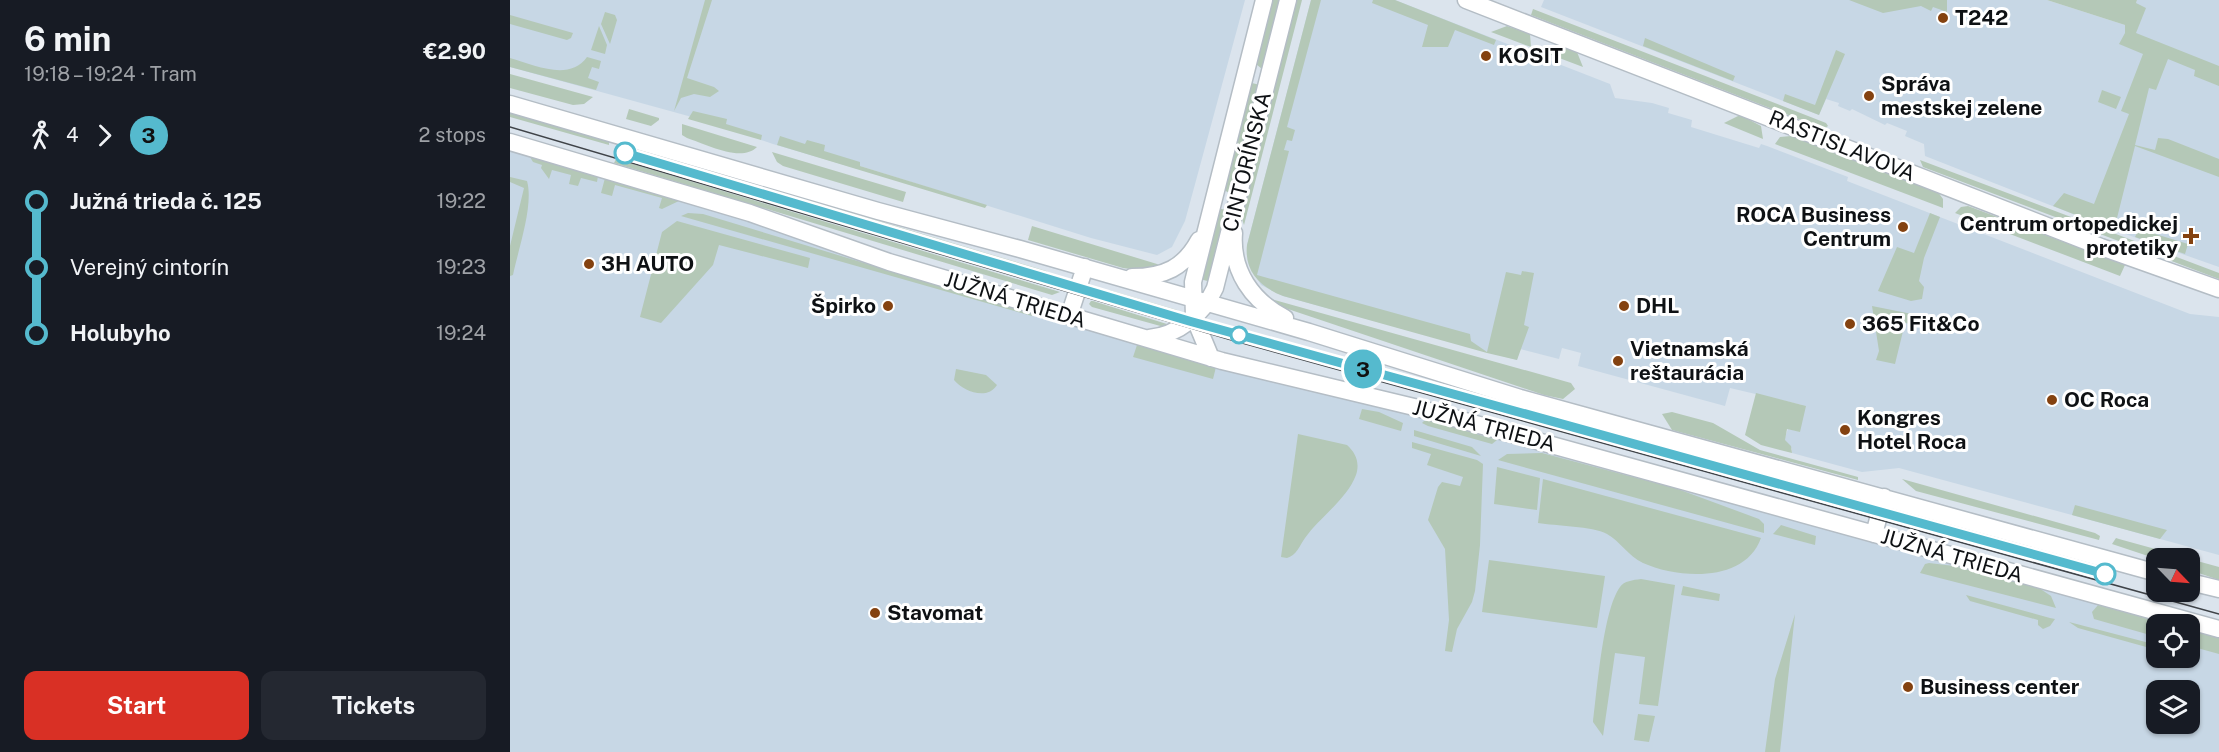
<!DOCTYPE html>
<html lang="en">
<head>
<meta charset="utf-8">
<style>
  body { margin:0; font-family:"Public Sans",sans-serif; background:#242831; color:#f1f3f6; height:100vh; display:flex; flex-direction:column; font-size:22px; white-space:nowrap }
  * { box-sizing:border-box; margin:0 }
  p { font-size:20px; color:#9ea1a6 }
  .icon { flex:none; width:33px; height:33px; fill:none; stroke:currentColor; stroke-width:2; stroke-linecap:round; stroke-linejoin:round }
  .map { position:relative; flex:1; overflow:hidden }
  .sheet { display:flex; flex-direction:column; background:#171b24; width:510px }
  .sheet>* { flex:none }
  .badge { padding:0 12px; border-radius:20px; font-size:21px; line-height:39px }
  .needle { width:39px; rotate:115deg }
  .buttons { position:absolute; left:1636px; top:548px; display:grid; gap:12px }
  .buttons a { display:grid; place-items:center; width:54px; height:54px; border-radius:12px; background:#171b24; box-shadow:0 2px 4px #0004; font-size:30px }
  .map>.badge { position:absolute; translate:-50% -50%; box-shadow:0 0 0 3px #fff }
  .legs { display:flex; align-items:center; gap:9px; height:66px; padding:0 24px; font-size:20px }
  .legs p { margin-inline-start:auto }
  .headline { display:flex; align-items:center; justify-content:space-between; height:102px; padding:0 24px }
  h1 { font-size:33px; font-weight:700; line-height:45px }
  .cta { display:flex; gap:12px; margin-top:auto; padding:12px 24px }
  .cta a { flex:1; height:69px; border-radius:12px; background:#d93025; color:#fff; font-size:24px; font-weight:700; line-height:69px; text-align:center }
  .cta a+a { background:#242831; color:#f1f3f6 }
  ul { padding:0 24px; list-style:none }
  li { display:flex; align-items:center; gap:21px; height:66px; font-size:22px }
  li i { display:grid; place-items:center; width:9px; height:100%; margin:0 8px; background:currentColor }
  li i::after { content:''; width:15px; height:15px; margin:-8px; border:4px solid; border-radius:50%; background:#171b24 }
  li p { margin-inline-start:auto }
  li:first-child i { background:linear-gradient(#0000 50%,currentColor 0) }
  li:last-child i { background:linear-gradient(currentColor 50%,#0000 0) }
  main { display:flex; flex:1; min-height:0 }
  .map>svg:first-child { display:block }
</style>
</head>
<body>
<main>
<section class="sheet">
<div class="headline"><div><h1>6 min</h1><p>19:18 – 19:24 · Tram</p></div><b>€2.90</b></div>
<div class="legs"><svg class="icon" aria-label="walk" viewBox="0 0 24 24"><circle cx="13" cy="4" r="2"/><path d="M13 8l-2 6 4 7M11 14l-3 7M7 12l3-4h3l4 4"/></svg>4<svg class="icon" aria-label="forward" viewBox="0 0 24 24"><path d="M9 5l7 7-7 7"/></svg><b class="badge" style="background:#55bace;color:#111">3</b><p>2 stops</p></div>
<ul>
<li><i style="color:#55bace"></i><b>Južná trieda č. 125</b><p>19:22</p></li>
<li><i style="color:#55bace"></i><span>Verejný cintorín</span><p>19:23</p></li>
<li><i style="color:#55bace"></i><b>Holubyho</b><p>19:24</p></li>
</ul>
<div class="cta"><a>Start</a><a>Tickets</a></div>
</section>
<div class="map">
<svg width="1709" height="752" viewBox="0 0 1709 752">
  <rect width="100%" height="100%" fill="#dbe4ed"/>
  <path fill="#c7d7e5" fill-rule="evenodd" d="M0,0h735l-60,221 -13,26 -15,8 -66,-17 -231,-72 -2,3 -85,-25 -12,-4v-4l-251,-69z
    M801,0h84l215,84 5,14 37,5 17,5 -1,5 24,7 -1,7 68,21 2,-4 6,2 81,31 -1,4 343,133 29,3v238l-320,-87 -37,4 -70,-19v-4l-8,-9 4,-11 10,2 4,-26 -72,-17 -5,18 -147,-40 3,-13 -19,-5 -3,11 -39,-10 -3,11 -234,-64 -22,-11 -13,-22 -1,-18z
    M1034,0h503l78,25 1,7 11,-32h82v267l-105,-37 -189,-74 -1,-12 -19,-8 2,-5 -20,-8 -2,2 -33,-16 -2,2 -12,-5 1,-3 -13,-4 -7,16 -278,-108z
    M0,142l379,120 1330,367v123h-1709zM1647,624h33v33h-33zM1647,690h33v33h-33z"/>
  <path fill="#b4c8b7" d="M195,0h7l-25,78 27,9 5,4 -9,6 -16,-3 -13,4 -7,13z
    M761,0h10l-19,69 -6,-5z
    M787,0h5l-58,225 -3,-9 2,-8z
    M801,0h10l-34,127 8,3 -3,11 -5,-1 -3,10 5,1 -32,124 213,59 1,7 16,11 19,-80 15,3 1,-4 12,2 -10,52 5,2 -12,33 -30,-7 -204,-57c-23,-9 -39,-25 -36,-51z
    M863,0h22l101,40 -2,5 -39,-15 -7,17h-26l6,-22 -56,-22z
    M1339,0h98v12l-14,-5 -2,4 -10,-5 -38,7z
    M1537,0h90l-1,3 10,5 -10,25 83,33v20l-25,-10 1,-6 -27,-11 -12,31 -7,-2 -14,57 20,5 3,-12 10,1 51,20v18l-84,-31 -21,84 -61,-24 11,-13 30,11 35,-90 -8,-3 22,-57 -24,-10 6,-11v-8z
    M1023,9l293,114 2,3 -4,3 -293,-114z
    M95,12l10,3 2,5 -7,24 -9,-20z
    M0,15l63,18 -2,5 -4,2 -57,-16z
    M89,26l8,19 -2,9 -14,-4z
    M997,26l23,8 1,13 -40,-15z
    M1135,38l90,38 -2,5 -90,-35z
    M1047,44l20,8 6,15 -37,-14z
    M1326,50l9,4 -26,61 -36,-14 2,-7 30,11z
    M77,57l14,4 -2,8 -7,-2 -4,11 11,4 -3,8 -86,-23v-9c25,7 59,24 77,-1z
    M0,74l83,23 -9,7 -11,1 -63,-17z
    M742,83l8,2 -29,109 -7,-4z
    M1592,90l19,7 -5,12 -18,-7z
    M119,109l30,9v2l-8,6 -25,-7z
    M183,111l34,8 -1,5 36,11 -1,5 -73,-21z
    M0,112l99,29v4l-99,-28z
    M1230,115l21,11 2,13 -39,-16z
    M172,124l75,23c-16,16 -51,-3 -70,-9l-5,-3z
    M270,136l25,8 2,-4 18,5 -1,6 36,11v4l127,39 -2,3 -208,-63z
    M1281,136l147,56 5,7v9l-168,-64 5,-7z
    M262,152l134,40 -3,10 -120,-36 -6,-4z
    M20,157l68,19 -1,6 -16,-4 -3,8 -9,-2 2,-9 -19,-5 -3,9 -8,-11 1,-3 -9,-3z
    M106,159l444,133 -8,3 -438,-132z
    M1410,160l299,113v6l-296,-112z
    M212,174l324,97 14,10 -339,-103z
    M0,177l17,4c7,24 -9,69 -14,94l-3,1v-30l14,-58 -14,-6z
    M95,178l76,22 -19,9 -3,-1 3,-10 -47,-13 -3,11 -11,-3z
    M1458,206l157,59 -5,11 -165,-63 6,-6z
    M708,208l11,3 -18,71 -11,-3z
    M178,213l15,1 329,100v2l-351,-100z
    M1420,213l10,4 -16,41 -5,23 5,6 -2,12 -11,2 -33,-10 19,-44 17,6z
    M167,221l133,37 -2,10 -89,-23 -6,20 -52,58 -21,-6 22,-85z
    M522,226l125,38 4,3 -24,3 -14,-2 -95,-28z
    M1629,229l49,15 -3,10 -50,-17z
    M599,290l68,20 3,5 -82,-23z
    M761,299l300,84 4,6 -12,10 -19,-4 -268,-90z
    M581,301h2l77,24 -6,2 -72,-20 -3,-3z
    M1362,306l40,8 5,4 -2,7 -10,-2 -10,41 -19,-4 3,-9z
    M627,345l79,22 -3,12 -80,-22z
    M446,369l30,6 11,10c-10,16 -34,6 -43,-5z
    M1246,393l50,13 -6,26 -13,-3 -2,11 6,6 1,7 -31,-8 -16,-10z
    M852,409l17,3 24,11 -2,8 -42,-12z
    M1162,412l41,11 47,27 98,27v3l-186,-50 -10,-16z
    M914,421h8l65,19 -5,4 -64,-18 -6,-3z
    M904,430l58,17 9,9 -67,-20z
    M788,434l49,11c9,8 13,18 9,30 -9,24 -36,42 -51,63 -5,7 -9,18 -18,20l-6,-1z
    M902,442l65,18 6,4 -3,81 -5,46 -3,11 -15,27 -5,23 -7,-1 4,-31 -4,-71 -17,-29 10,-33 4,-5 18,4 3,-9 -36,-12 4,-11 -19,-6z
    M1032,453l133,35 84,31 5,5v9l-266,-73 9,-6z
    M987,467l43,11 -3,32 -43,-6z
    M1033,479l218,59c-16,45 -82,41 -118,25 -15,-7 -23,-22 -36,-29 -15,-8 -51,-8 -69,-11z
    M1392,479l193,54 5,3 -1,4 -183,-49z
    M1565,505l92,25 -7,9 -88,-24z
    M1271,525l35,11 -1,9 -42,-11z
    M1606,538l3,1 69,19 -31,1 -45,-15z
    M1680,559l29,8v13l-29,-10z
    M979,560l116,16 -8,52 -115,-16z
    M1419,563l25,3 85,22 12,8 5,12 -136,-35 5,-9z
    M1131,579l34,6 -17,121 -19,-2 6,-47 -30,-4 -12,83 -10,-14c4,-31 10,-112 27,-135 4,-6 13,-7 21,-8z
    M1173,586l37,8 -1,7 -38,-6z
    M1456,595l84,23 5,1 -5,7 -7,3 -5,-4v-5l-68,-19z
    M1588,605l69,19h-10v13l-63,-18 -2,-7z
    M1285,614l-15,138h-15l10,-73z
    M1559,622l88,23v5l-79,-22z
    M1680,630l29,8v16l-29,-8z
    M1128,714l17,2 -6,26 -15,-2z"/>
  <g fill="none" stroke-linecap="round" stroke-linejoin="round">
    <g stroke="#b4bdc5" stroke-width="19">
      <path id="minor" d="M956,0l635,247 118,42
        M0,104l368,107 142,38 289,83 211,66 637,175
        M0,142l240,71 139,49 333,99 192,46 805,222
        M724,233c-3,38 18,68 51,85
        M622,277c32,0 52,-9 67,-37
        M559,316l16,-49
        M639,338c29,-3 54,-23 66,-50l73,-288
        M701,358l-17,-41 -1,-35 71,-282
        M1364,534l10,-37
        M1680,582l29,7"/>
    </g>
    <use href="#minor" stroke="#fff" stroke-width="16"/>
    <path stroke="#3f4348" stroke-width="1.5" d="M0,127l718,212 991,275"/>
  </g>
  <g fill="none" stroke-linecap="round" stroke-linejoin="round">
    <g stroke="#fff" stroke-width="14">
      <path id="line-1" d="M115,153l564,168 916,253"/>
    </g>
    <use href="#line-1" stroke="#55bace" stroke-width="9"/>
  </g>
  <g fill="#844210" stroke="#fff" stroke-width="2">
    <circle cx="1433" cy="18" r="6"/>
    <circle cx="976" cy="56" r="6"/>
    <circle cx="1359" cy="96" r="6"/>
    <circle cx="1393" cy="227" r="6"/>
    <path d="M1678 227h6v6h6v6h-6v6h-6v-6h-6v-6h6z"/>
    <circle cx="79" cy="264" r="6"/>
    <circle cx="378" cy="306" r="6"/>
    <circle cx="1114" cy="306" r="6"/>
    <circle cx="1340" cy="324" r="6"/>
    <circle cx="1108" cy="361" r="6"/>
    <circle cx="1542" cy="400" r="6"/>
    <circle cx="1335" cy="430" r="6"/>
    <circle cx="365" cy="613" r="6"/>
    <circle cx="1398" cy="687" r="6"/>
  </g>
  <g fill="#fff" stroke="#55bace" stroke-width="3">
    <circle cx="115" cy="153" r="10"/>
    <circle cx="729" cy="335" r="8"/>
    <circle cx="1595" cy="574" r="10"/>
  </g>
  <g text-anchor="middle" stroke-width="6" stroke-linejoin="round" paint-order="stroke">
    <g font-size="21" font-weight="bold" fill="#0e1114" stroke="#fff" text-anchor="start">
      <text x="1445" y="25">T242</text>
      <text x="988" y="63">KOSIT</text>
      <text x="1371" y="91">Správa<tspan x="1371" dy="24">mestskej zelene</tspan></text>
      <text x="1381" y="222" text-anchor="end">ROCA Business<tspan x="1381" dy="24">Centrum</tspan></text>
      <text x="1668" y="231" text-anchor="end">Centrum ortopedickej<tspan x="1668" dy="24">protetiky</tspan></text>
      <text x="91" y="271">3H AUTO</text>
      <text x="366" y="313" text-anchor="end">Špirko</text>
      <text x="1126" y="313">DHL</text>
      <text x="1352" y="331">365 Fit&amp;Co</text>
      <text x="1120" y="356">Vietnamská<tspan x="1120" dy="24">reštaurácia</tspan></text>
      <text x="1554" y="407">OC Roca</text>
      <text x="1347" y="425">Kongres<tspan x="1347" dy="24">Hotel Roca</tspan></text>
      <text x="377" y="620">Stavomat</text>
      <text x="1410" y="694">Business center</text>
    </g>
    <g font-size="21" fill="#0e1114" stroke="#fff">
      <text transform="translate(1332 146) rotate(22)" y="7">RASTISLAVOVA</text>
      <text transform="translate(737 162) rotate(-76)" y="7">CINTORÍNSKA</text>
      <text transform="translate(505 300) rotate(17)" y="7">JUŽNÁ TRIEDA</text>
      <text transform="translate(974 426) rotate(15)" y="7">JUŽNÁ TRIEDA</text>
      <text transform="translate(1442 556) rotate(16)" y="7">JUŽNÁ TRIEDA</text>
    </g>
  </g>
</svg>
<div class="buttons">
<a><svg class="needle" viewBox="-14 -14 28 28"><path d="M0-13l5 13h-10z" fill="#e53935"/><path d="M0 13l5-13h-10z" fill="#9ea1a6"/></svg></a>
<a><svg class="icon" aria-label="locate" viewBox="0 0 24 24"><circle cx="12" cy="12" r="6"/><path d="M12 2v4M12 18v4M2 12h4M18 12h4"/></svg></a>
<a><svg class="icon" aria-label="layers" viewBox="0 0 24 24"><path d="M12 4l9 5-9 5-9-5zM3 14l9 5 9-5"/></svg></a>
</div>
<b class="badge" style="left:853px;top:369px;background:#55bace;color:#111">3</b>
</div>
</main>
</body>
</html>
